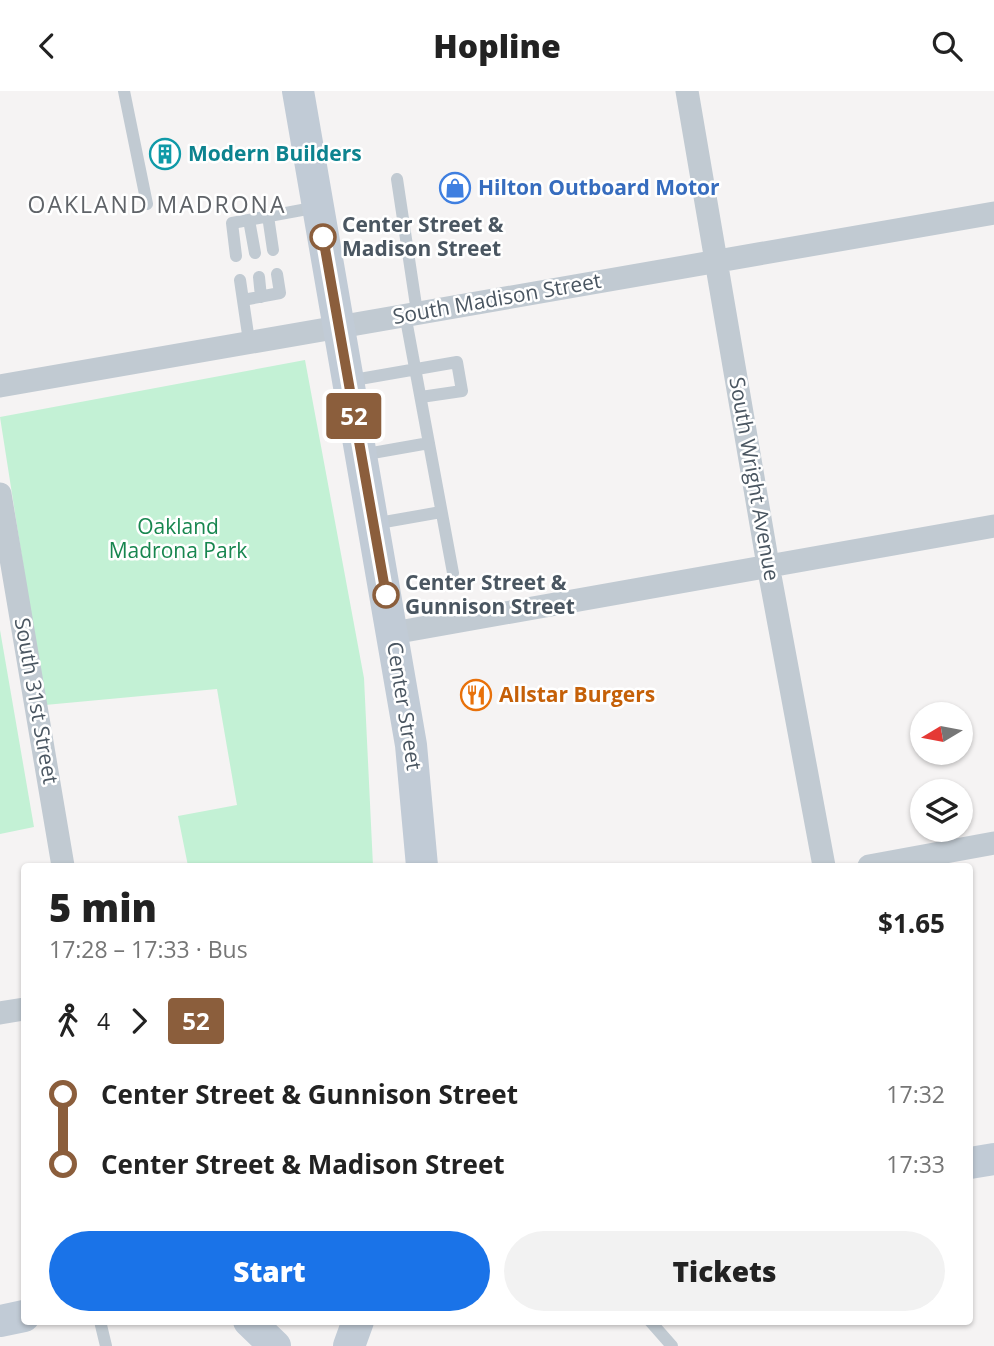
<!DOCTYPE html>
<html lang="en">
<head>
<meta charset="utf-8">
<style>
  body { margin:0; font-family:"Open Sans",sans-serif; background:#f2f2f2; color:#222; height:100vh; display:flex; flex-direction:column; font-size:26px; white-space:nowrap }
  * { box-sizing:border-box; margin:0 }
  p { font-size:23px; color:#767676 }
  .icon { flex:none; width:38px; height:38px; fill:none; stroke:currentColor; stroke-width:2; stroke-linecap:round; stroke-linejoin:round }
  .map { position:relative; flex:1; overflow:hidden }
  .details { position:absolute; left:21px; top:772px; width:952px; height:462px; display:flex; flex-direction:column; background:#fff; border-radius:7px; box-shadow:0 2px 5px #0004 }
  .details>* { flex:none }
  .badge { padding:0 14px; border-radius:5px; font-size:24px; line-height:46px }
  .needle { width:46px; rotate:260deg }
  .fabs { position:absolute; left:910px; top:611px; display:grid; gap:14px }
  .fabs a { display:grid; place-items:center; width:63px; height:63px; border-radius:50%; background:#fff; box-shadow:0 2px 5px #0004; font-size:35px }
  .map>.badge { position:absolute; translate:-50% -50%; box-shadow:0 0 0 4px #fff }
  .legs { display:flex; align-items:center; gap:10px; height:77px; padding:0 28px; font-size:23px }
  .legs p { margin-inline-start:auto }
  .head { display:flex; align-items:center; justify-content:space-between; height:119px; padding:0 28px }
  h1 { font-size:38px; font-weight:800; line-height:52px }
  .cta { display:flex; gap:14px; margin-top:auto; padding:14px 28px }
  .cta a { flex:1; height:80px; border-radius:42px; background:#1a73e8; color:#fff; font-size:28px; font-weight:800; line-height:80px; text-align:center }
  .cta a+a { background:#f2f2f2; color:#222 }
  ul { padding:0 28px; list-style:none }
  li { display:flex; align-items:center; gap:24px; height:70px; font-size:26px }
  li i { display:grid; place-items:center; width:10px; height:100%; margin:0 9px; background:currentColor }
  li i::after { content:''; width:18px; height:18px; margin:-9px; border:5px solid; border-radius:50%; background:#fff }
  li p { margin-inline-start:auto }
  li:first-child i { background:linear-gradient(#0000 50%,currentColor 0) }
  li:last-child i { background:linear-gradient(currentColor 50%,#0000 0) }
  header { display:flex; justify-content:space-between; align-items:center; height:91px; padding:0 28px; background:#fff; font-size:32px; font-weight:800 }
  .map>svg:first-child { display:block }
</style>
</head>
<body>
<header><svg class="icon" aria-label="back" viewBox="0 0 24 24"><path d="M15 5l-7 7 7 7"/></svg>Hopline<svg class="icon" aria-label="search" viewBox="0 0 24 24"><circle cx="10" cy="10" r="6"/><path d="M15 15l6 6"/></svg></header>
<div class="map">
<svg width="994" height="1255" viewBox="0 0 994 1255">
  <rect width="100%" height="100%" fill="#f5f3f3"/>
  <path fill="#c3f1d5" d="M305,269l59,318 9,188h-185l-10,-50 59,-11 -20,-116 -172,16 -45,-288z
    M0,539l34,197 -34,7z"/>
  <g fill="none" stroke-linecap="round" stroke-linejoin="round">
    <path stroke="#c1cad2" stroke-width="12" d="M124,0l23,113
      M397,88l20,133
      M268,125l5,34
      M249,129l6,33
      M236,165l-4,-33 86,-16
      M259,186l2,20
      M240,189l9,61
      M243,209l37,-7 -3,-19
      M405,223l48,259
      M348,290l109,-19 5,29 -41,6
      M361,364l68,-12
      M373,433l68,-12
      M100,1230l6,25
      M650,1230l22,25"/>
    <path stroke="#c1cad2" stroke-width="23" d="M687,0l81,474 56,301
      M0,295l994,-173
      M0,403l63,372
      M393,542l601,-107
      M869,775l125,-23
      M0,922l24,-4"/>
    <path stroke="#c1cbd6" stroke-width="32" d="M298,0l113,654 11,121
      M970,1072l24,-4
      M0,1230l24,-5
      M249,1230l26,25
      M349,1255l9,-25"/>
  </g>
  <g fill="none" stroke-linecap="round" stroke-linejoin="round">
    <g stroke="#fff" stroke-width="16">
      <path id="line-1" d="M323,146l63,358"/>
    </g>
    <use href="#line-1" stroke="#8b5e3c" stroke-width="10"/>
  </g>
  <defs>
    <g id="building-ring" transform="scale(1.575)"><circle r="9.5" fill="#fff" stroke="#0f9aa8" stroke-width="1.5"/><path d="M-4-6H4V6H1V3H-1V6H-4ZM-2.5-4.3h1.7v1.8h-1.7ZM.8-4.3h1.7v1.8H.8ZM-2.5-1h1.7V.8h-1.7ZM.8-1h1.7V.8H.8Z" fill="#0f9aa8"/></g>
    <g id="shop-ring" transform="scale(1.575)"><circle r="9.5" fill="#fff" stroke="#3f7fe0" stroke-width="1.5"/><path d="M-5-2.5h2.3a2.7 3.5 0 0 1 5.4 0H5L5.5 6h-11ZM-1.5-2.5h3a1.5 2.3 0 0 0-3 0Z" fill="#3f7fe0"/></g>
    <g id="restaurant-ring" transform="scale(1.575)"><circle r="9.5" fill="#fff" stroke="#e8710a" stroke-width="1.5"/><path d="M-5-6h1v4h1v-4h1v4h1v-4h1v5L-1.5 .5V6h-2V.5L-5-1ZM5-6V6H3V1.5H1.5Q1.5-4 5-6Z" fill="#e8710a"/></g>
  </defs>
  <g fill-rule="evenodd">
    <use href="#building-ring" x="165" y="63"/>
    <use href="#shop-ring" x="455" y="97"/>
    <use href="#restaurant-ring" x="476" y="604"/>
  </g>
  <g fill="#fff" stroke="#8b5e3c" stroke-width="3.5">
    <circle cx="323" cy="146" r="12"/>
    <circle cx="386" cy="504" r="12"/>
  </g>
  <g text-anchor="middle" stroke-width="5" stroke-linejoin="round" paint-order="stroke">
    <g font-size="21" font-weight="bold" fill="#0d838f" stroke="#fff" text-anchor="start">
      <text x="188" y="70">Modern Builders</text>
    </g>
    <g font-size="21" font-weight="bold" fill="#366cbe" stroke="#fff" text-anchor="start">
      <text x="478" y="104">Hilton Outboard Motor</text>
    </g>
    <g font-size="21" font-weight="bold" fill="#4a5661" stroke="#fff" text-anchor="start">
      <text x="342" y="141">Center Street &amp;<tspan x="342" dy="24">Madison Street</tspan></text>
      <text x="405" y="499">Center Street &amp;<tspan x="405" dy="24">Gunnison Street</tspan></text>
    </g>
    <g font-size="21" fill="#4a5661" stroke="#fff">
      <text transform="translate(497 208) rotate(-10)" y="7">South Madison Street</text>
      <text transform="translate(754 388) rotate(80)" y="7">South Wright Avenue</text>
      <text transform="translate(36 610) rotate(80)" y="7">South 31st Street</text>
      <text transform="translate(404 615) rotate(81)" y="7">Center Street</text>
    </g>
    <g font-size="21" fill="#17864f" stroke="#fff">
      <text x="178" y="443">Oakland<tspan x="178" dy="24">Madrona Park</tspan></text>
    </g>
    <g font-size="21" font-weight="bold" fill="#c56008" stroke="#fff" text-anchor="start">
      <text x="499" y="611">Allstar Burgers</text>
    </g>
    <g font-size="23" letter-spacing="2" fill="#5f6368" stroke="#fff">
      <text x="157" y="122">OAKLAND MADRONA</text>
    </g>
  </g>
</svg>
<div class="fabs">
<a><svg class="needle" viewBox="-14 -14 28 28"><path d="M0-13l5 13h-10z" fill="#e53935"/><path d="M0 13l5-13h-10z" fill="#767676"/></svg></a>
<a><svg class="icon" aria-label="layers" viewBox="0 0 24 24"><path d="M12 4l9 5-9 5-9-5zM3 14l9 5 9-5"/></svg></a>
</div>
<b class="badge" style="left:354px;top:325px;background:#8b5e3c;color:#fff">52</b>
<section class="details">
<div class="head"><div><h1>5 min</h1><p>17:28 – 17:33 · Bus</p></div><b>$1.65</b></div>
<div class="legs"><svg class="icon" aria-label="walk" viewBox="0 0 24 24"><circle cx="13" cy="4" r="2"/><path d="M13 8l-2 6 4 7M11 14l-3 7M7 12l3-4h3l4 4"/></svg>4<svg class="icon" aria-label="forward" viewBox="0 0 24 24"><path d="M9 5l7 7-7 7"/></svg><b class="badge" style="background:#8b5e3c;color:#fff">52</b></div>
<ul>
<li><i style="color:#8b5e3c"></i><b>Center Street &amp; Gunnison Street</b><p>17:32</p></li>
<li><i style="color:#8b5e3c"></i><b>Center Street &amp; Madison Street</b><p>17:33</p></li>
</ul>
<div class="cta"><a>Start</a><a>Tickets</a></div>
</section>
</div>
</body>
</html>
